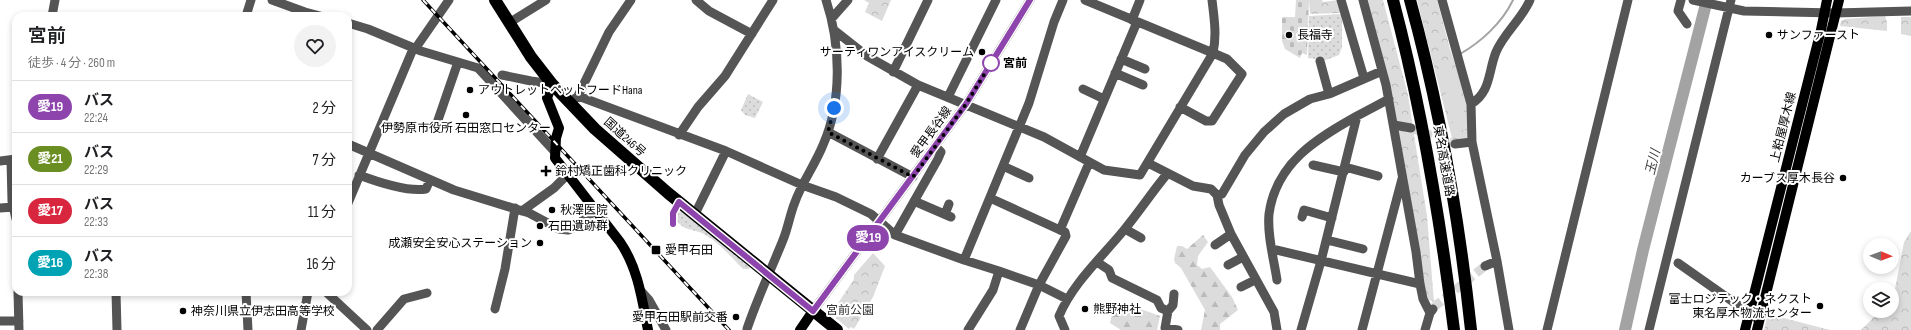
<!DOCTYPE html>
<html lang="ja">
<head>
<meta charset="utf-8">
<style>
  body { margin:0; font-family:"Sofia Sans Condensed","Noto Sans JP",sans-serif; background:#f2f2f2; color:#202124; height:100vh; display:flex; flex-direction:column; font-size:15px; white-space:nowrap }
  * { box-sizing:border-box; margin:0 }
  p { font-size:13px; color:#757577 }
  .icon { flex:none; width:22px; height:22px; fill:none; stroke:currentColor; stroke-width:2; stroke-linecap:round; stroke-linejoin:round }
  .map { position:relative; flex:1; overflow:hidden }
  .details { position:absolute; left:12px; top:12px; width:340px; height:284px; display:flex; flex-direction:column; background:#fff; border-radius:12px; box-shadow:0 2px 6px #0003 }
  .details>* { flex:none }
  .badge { padding:0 8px; border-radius:13px; font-size:14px; line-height:26px }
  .needle { width:26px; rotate:91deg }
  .fabs { position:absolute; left:1863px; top:238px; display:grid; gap:8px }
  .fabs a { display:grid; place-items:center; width:36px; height:36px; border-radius:50%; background:#fff; box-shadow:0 2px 6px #0003; font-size:20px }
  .you { position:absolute; width:20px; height:20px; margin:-10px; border:3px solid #fff; border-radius:50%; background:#1a73e8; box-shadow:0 0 0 6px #1a73e833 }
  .map>.badge { position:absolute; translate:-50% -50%; box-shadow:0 0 0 2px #fff }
  .round { display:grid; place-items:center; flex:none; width:42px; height:42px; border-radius:21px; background:#f2f2f2 }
  .summary { display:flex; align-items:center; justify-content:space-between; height:68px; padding:0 16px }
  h1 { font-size:19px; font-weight:600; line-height:30px }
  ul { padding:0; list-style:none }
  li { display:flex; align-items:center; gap:12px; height:52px; padding:0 16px; border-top:1px solid #e0e0e0 }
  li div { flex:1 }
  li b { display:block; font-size:15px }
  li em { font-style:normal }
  li .badge { min-width:44px; font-weight:700; text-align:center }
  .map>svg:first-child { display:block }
</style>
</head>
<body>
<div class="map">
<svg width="1911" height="330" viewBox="0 0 1911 330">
  <defs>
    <pattern id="grass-dots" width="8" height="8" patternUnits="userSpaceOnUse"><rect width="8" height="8" fill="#dcdcdc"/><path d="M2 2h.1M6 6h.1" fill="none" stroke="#bbb" stroke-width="1.8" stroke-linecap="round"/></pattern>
    <pattern id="forest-firs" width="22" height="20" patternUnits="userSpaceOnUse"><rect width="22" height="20" fill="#dcdcdc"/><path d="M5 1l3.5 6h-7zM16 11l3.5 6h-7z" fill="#bbb"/></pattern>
    <pattern id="cemetery-stones" width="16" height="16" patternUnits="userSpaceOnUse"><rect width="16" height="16" fill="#dcdcdc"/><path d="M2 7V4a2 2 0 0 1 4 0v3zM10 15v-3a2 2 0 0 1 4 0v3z" fill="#bbb"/></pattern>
    <pattern id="park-crowns" width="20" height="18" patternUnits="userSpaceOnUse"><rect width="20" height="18" fill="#dcdcdc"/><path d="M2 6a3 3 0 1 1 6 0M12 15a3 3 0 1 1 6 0" fill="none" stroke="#bbb"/></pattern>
  </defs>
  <rect width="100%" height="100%" fill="#fff"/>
  <path fill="url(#grass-dots)" d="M1342,14v33l-3,8 -13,5 -18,-2 1,-42z
    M748,94l15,8 -8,16 -10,-3 -4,-5z
    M682,211l68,55 -1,3h-6c-12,-12 -25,-28 -41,-36 -10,-4 -19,-3 -25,-12l1,-8z"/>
  <path fill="url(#forest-firs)" d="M1203,235l5,7 -10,14 -1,9 5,4 8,-2 22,30 6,13 -18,14v6h-19l4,-20 -24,-42 -6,-5 -1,-4 3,-13h5l5,3z
    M1127,304l33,12 -3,14h-36l-11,-7 4,-17z"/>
  <path fill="url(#cemetery-stones)" d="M1296,0h13l-2,55 -5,-2 -2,5 -15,-9 -3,-8v-24h13z"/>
  <path fill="url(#park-crowns)" d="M864,0h27l-9,21 -17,-9 4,-9z
    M1309,0h13l1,2 15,-2 3,13 -31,1z
    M1365,0h18l25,95 6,40 13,81 7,86 -8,-3z
    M1417,0h20l13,49 18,53 1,36 -16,4z
    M1885,16l2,6v9l-47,-5 1,-5 4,-2z
    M1901,17h10v19l-10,-2z
    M1911,231v99h-50l19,-19h12v-20l3,-2 9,-47z
    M873,253l12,13 -12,31 -19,32 -3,-2 -2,2 -13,-11v-4l-3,-3 21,-32v-4z
    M1768,314l62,16h-66z"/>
  <path fill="#dcdcdc" d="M1450,62l11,32 6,35 -12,3 -16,-66z"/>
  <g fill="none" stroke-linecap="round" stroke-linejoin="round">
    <path stroke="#a3a3a3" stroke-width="2" d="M1460,54c21,-12 42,-31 53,-54"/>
    <path stroke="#a3a3a3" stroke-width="12" d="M1625,330l18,-80 64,-250"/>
    <path stroke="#d9d9d9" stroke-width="9" stroke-dasharray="9 4.5" stroke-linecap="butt" d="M1411,128l44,16
      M1434,307l51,-41"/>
    <path stroke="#555" stroke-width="9" d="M272,0l33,12 15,4
      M696,0l13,11 43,23
      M1085,0l128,53 14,6 15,15 -30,47h-6l-26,-14
      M1341,0l23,78
      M1363,0l23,85 30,167 4,32 3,15 7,14
      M1442,0l29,104 1,38 25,119 12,69
      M1681,0l-3,11 9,13
      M1693,0l51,11 91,2 76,-2
      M52,16l3,-16
      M246,16l5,-16
      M832,18l16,-18
      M1132,20l8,-20
      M348,23l20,6 53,22 57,17 76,83
      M509,23l37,-23
      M834,30l33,26 51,29 126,52 60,33 36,5 73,-122c4,-18 1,-36 -1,-53
      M415,49l34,-49
      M1121,59l24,10
      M1320,61l9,33
      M893,72l35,-72
      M1115,73l28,12
      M502,75l29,6 21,3
      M1083,89l21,10
      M578,96l31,-64 22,-32
      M948,97l48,-97
      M570,103l8,-7 148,55 76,34 34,12 35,17 24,21 69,25
      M1471,104c20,-12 17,-32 25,-52 8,-19 26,-33 34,-52
      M437,123l21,-61
      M1394,125l17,3
      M828,132l85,45
      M679,135l19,-28 27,-31 48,-76
      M348,144l106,46 75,23 30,16 9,1 5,-2 23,-18
      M1455,144l17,-2
      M1080,157l57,-135
      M877,159l41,-74
      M11,160l1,41 4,18
      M0,161l16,-2
      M1148,163l45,23 18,3 6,6 2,10 12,29 43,78 3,18
      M1313,165l31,7
      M1003,166l26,12
      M1345,167l33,9
      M359,175c16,6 49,17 67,14l4,-9
      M1217,195l5,-1 23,-39 19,-23 20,-18 26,-15 19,-5 53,-23
      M990,198l70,32 5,2 1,4 -27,49 -40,-14
      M914,201l37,16
      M348,203l65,-154
      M0,208l14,-1
      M522,211l32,-23 13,-13
      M695,214l31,-63
      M945,214l4,-10
      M1302,217l2,-7 28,8
      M1125,229l16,9
      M1060,230l29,-67
      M895,235l43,-76 3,-7 -6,-6
      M1327,240l36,9
      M1215,245l16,-11
      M1272,249l148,35
      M1097,262l12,8 3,8 45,22 4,8 7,3 5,-6 1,-11
      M1678,263l81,57
      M1228,265l15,-8
      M1485,266l12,-5
      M1277,280c-3,-20 -10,-45 -8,-66 7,-51 47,-75 88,-98
      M1241,287l14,-7
      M641,291l8,9 17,30
      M18,292l1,38
      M116,292l1,38
      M246,292l2,38
      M326,292l41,38
      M495,309l10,-40 10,-61
      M813,311l153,-207 64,-104
      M1168,311l-3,17 13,2
      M0,321h19
      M747,329c10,-30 24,-59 36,-89 5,-12 7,-26 12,-38 7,-20 20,-37 28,-57 19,-43 18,-100 3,-145
      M301,330l7,-38
      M377,330l27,-31 23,-6
      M968,330l25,-40 6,-19 -35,-11 65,-157 25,-81 9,-22
      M1020,330l19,-45 28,14
      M1065,330l-6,-14c14,-33 42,-58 65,-86 15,-18 28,-38 43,-56
      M1301,330l20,-69 36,-145 32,-17
      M1362,330l40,-151
      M1425,330l5,-17 3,-4
      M1547,330l81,-330
      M1649,330l82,-330"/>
    <path stroke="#000" stroke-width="10" d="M552,84l-5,14 12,30 -3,10 -1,20 65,84c18,26 22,57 28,88
      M800,330l13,-19
      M1745,330l76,-300 6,-30
      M1757,330l82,-330"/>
    <path stroke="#000" stroke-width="12" d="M495,0l36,57 21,27 43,45 73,64 169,137
      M1393,0c29,109 47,218 61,330
      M1410,0c30,109 49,218 61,330"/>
    <g stroke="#000" stroke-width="3.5">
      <path id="rail" d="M423,0l306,330"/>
    </g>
    <use href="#rail" stroke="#fff" stroke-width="2" stroke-dasharray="6" stroke-linecap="butt"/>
  </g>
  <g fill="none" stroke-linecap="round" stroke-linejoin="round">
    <g stroke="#fff" stroke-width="9">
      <path id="line" d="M673,224v-11l6,-11 134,109 153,-207 64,-104"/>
    </g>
    <use href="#line" stroke="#8e44ad" stroke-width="6"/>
    <path stroke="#000" stroke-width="4" stroke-dasharray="0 7.2" d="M834,108l-6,24 85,45 53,-73 26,-42 -1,1"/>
  </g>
  <g fill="#000" stroke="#fff" stroke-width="1.5">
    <circle cx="1289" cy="35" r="4"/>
    <circle cx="1769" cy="35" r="4"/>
    <circle cx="982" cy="52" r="4"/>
    <circle cx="470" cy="90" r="4"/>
    <circle cx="466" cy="115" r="4"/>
    <path d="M544 165h4v4h4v4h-4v4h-4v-4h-4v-4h4z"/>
    <circle cx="1843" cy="178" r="4"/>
    <circle cx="552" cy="210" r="4"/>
    <circle cx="540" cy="226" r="4"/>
    <circle cx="540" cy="243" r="4"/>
    <rect x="651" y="245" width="10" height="10" rx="2"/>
    <circle cx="1820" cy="306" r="4"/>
    <circle cx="1085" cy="309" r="4"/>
    <circle cx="183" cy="311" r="4"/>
    <circle cx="736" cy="317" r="4"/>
  </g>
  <circle fill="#fff" stroke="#8e44ad" stroke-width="2" cx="991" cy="63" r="8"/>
  <g text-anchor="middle" stroke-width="4" stroke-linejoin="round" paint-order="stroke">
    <g font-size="12" fill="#000" stroke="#fff" text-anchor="start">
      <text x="1297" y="39">長福寺</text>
      <text x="1777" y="39">サンファースト</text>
      <text x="974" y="56" text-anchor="end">サーティワンアイスクリーム</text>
      <text x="478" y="94">アウトレットペットフードHana</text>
      <text x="466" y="132" text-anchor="middle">伊勢原市役所 石田窓口センター</text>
      <text x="555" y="175">鈴村矯正歯科クリニック</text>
      <text x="1835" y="182" text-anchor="end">カーブス厚木長谷</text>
      <text x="560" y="214">秋澤医院</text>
      <text x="548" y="230">石田遺跡群</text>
      <text x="532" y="247" text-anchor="end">成瀬安全安心ステーション</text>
      <text x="665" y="254">愛甲石田</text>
      <text x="1812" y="303" text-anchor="end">富士ロジテック・ネクスト<tspan x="1812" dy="14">東名厚木物流センター</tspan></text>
      <text x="1093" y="313">熊野神社</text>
      <text x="191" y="315">神奈川県立伊志田高等学校</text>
      <text x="728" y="321" text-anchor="end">愛甲石田駅前交番</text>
    </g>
    <g font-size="12" font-weight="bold" fill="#000" stroke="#fff" text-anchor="start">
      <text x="1003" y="67">宮前</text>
    </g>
    <g font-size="12" fill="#000" stroke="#fff">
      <text transform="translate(1783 127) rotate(-76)" y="4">上粕屋厚木線</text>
      <text transform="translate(931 132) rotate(-54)" y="4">愛甲長谷線</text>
      <text transform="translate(625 137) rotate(42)" y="4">国道246号</text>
      <text transform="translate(1444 161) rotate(80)" y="4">東名高速道路</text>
    </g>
    <g font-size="12" fill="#333" stroke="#fff">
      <text x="850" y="314">宮前公園</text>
    </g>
    <g font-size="13" font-style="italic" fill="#444" stroke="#fff">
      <text transform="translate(1652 162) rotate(-76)" y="5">玉川</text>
    </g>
  </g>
</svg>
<div class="fabs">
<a><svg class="needle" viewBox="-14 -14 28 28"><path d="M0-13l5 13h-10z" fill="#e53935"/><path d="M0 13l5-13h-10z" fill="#757577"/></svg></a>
<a><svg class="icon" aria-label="layers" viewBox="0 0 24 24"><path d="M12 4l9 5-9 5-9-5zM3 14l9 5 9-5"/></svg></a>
</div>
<div class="you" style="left:834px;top:108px"></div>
<b class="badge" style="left:868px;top:238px;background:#8e44ad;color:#fff">愛19</b>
<section class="details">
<div class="summary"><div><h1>宮前</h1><p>徒歩 · 4 分 · 260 m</p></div><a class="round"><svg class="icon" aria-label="heart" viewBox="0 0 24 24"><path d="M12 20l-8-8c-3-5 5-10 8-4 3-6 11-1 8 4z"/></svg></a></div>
<ul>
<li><span class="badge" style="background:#8e44ad;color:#fff">愛19</span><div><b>バス</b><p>22:24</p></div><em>2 分</em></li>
<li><span class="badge" style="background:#6b8e23;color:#fff">愛21</span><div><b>バス</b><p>22:29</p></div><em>7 分</em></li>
<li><span class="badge" style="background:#d7263d;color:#fff">愛17</span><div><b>バス</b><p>22:33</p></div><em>11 分</em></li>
<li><span class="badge" style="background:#00a3b4;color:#fff">愛16</span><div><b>バス</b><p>22:38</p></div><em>16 分</em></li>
</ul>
</section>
</div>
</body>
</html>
